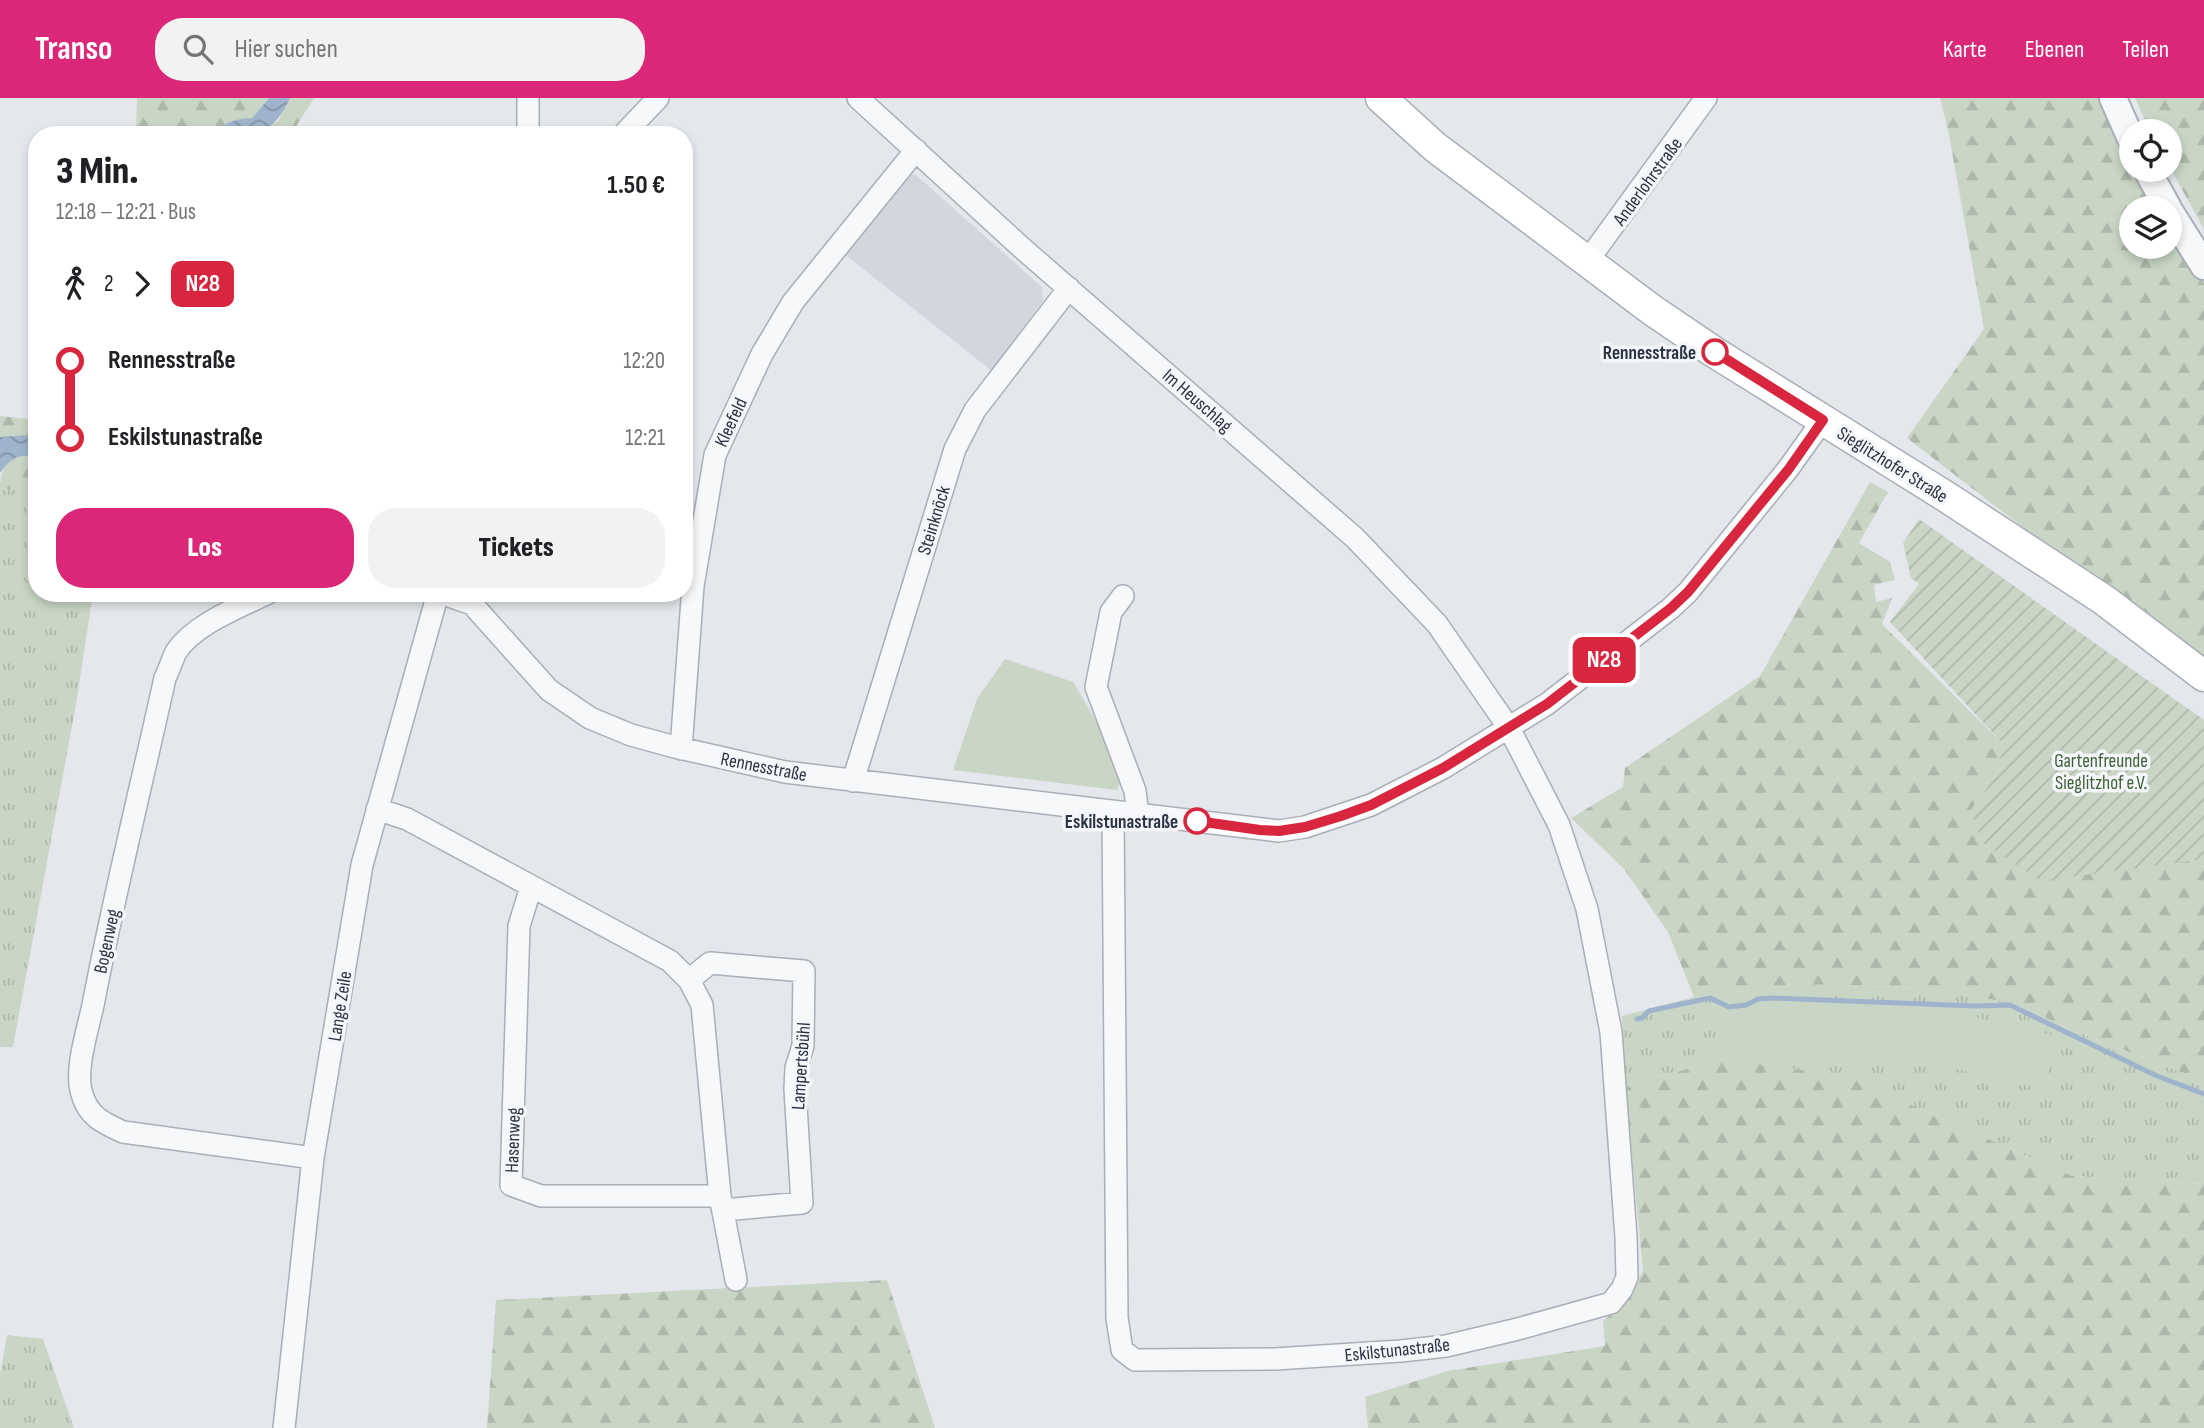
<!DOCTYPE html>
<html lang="de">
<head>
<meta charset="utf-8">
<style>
  body { margin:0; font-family:"Sofia Sans Condensed",sans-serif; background:#f2f2f2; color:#202124; height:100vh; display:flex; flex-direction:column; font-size:26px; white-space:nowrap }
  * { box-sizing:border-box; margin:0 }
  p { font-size:23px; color:#757577 }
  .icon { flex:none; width:38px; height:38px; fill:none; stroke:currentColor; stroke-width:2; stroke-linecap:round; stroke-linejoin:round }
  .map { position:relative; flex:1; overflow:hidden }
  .panel { position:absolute; left:28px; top:28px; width:665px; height:476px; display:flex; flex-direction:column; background:#fff; border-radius:28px; box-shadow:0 4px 10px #0003 }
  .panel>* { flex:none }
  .badge { padding:0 14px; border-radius:10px; font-size:24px; line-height:46px }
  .tools { position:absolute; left:2119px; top:21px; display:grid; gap:14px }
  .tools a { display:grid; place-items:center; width:63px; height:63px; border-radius:50%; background:#fff; box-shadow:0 4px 10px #0003; font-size:35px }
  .map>.badge { position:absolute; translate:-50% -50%; box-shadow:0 0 0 4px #fff }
  .legs { display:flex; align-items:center; gap:10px; height:77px; padding:0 28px; font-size:23px }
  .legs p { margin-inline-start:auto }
  .summary { display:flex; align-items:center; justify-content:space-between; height:119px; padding:0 28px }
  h1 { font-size:38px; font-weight:800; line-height:52px }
  .action { display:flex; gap:14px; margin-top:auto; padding:14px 28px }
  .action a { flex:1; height:80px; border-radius:28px; background:#db2777; color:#fff; font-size:28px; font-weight:800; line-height:80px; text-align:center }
  .action a+a { background:#f2f2f2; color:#202124 }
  ul { padding:0 28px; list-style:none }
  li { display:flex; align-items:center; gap:24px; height:77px; font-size:26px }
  li i { display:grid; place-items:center; width:10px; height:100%; margin:0 9px; background:currentColor }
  li i::after { content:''; width:18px; height:18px; margin:-9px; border:5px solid; border-radius:50%; background:#fff }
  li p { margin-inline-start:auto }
  li:first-child i { background:linear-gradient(#0000 50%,currentColor 0) }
  li:last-child i { background:linear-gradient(currentColor 50%,#0000 0) }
  header { display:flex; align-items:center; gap:42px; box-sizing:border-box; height:98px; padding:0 35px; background:#db2777; color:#fff }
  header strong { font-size:33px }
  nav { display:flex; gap:38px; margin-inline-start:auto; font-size:24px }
  .search { width:490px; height:63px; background:#f2f2f2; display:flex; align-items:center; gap:18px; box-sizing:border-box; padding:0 24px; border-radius:28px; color:#757577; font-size:26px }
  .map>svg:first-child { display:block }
</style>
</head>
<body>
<header>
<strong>Transo</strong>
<div class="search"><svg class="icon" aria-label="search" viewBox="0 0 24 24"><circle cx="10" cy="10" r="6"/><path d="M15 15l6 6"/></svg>Hier suchen</div>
<nav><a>Karte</a><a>Ebenen</a><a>Teilen</a></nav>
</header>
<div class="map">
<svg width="2204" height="1330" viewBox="0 0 2204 1330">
  <defs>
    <pattern id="grass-tufts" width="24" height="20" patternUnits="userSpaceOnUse" patternTransform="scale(1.75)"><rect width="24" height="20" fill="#c9d6c5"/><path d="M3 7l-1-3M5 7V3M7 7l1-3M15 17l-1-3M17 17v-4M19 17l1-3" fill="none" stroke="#adb8ab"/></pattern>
    <pattern id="forest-firs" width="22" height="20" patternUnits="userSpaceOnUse" patternTransform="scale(1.75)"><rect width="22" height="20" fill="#c9d6c5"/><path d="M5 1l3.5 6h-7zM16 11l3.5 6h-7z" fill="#adb8ab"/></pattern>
    <pattern id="garden-furrows" width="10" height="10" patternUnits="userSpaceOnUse" patternTransform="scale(1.75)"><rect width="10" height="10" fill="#c9d6c5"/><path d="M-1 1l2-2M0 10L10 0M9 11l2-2" fill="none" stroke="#adb8ab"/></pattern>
    <pattern id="water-waves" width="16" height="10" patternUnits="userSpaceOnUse" patternTransform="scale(1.75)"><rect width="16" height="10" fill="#9fb4cc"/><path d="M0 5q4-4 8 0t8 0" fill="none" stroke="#8293a7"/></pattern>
  </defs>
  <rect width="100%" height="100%" fill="#e4e7ec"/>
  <path fill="#d2d6de" d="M904,77h12l126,112 1,14 -51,70 -150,-119z"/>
  <path fill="url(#grass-tufts)" d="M33,384l4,1v110h56l-17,111 -63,343h-13v-559l9,1z
    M1803,886l123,4 86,15 63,28 129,50v103l-132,-8 -227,-100 -123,-17 -97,28 -3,-71 72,-19z
    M7,1237l36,4 31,89h-74v-54z"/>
  <path fill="url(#forest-firs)" d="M137,0h132l-17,21c-26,-1 -28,9 -50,16h-66z
    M290,0h24l-19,30 2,7h-42l23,-14z
    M1940,0h164l27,61 1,11h4l21,38h-25v39h38v-18l34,54v384l-297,-229 77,-109 -35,-194z
    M2135,0h69v131l-34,-61v-37h-20z
    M0,318l37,4v17h-37z
    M21,357l16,1v27l-28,6 -9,-1c0,-16 5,-27 21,-33z
    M1870,384l18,10 -29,51 31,19 5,18 -21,5 2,17 16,-4 -10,26 120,119 -3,28 -28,39 10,32 60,38 163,-21v222l-129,-50 -63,-28 -86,-15 -123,-4 -109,13 -26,-65 -44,-63 -53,-51 52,-31 2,-19 135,-92z
    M1722,961l123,17 227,100 132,8v244h-836l-3,-31 83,-26 157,-25 -2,-25 28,-25 12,-26 -18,-183z
    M887,1182l48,148h-448l9,-128z"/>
  <path fill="#c9d6c5" d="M1005,561l68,23 29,49 19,49 -4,10 -164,-20 24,-71z
    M1775,895l139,14 50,8 92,21 -11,53 -92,-21 -175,-6 -55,-7 -6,-57z"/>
  <path fill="url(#garden-furrows)" d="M1919,421l285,201v139l-163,22 -60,-39 -10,-32 28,-39 3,-28 -112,-121 29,-38 -8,-6 -8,-35z"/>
  <path fill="url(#water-waves)" d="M269,0h21c-21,46 -44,37 -88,37 22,-7 24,-16 50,-17z
    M31,337l6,2v19c-22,-1 -24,1 -37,17v-36z"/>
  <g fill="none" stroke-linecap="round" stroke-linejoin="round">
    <path stroke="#9fb4cc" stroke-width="5" d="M1637,921l5,-1 7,-7 61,-13 19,9 17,-2 12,-6 16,-1 202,8 34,-1 147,71 47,18"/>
    <g stroke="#a9aeb7" stroke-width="24">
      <path id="minor" d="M528,0v37
        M858,0l164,150 333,290 82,86 72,104 50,97 28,84 24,123 15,205 1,40 -5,12 -11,14 -93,26 -72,17 -45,5 -126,8 -140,1 -13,-10 -5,-32 -4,-506
        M623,37l35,-37
        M1586,165l120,-165
        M268,495c-28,14 -74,31 -92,59 -4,8 -7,18 -11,26 -24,109 -51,217 -72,327 -5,24 -19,66 -11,89 6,22 21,29 41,38l190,26
        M441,495l31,11 77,86 41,28 41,17 44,12 110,25 494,59 26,-4 66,-22 72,-37 104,-64 124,-96 17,-16 100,-123 35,-49
        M1123,498l-12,16 -15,75 39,104 3,24
        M681,651l12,-163 22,-131 47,-101 31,-52 123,-152
        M853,683l102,-332 20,-39 94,-122
        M377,711l30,10 263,142 19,19 13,25 18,191 16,84
        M531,789l-12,39 -8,259 30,11h179
        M689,882l21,-17 94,8 -1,75 -7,22 -1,21 7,114 -79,7
        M284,1330l29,-270 49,-293 76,-272"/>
    </g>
    <g stroke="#a9aeb7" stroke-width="30">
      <path id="tertiary" d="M2113,0l19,43
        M2147,72l21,38
        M2170,114l34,54"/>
    </g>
    <g stroke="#a9aeb7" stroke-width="33">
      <path id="secondary" d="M1381,0l54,49 217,163 62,42 231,144 159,104 100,76"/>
    </g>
    <use href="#minor" stroke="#f7f8fa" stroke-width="21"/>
    <use href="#tertiary" stroke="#f7f8fa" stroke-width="26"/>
    <use href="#secondary" stroke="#fff" stroke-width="30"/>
  </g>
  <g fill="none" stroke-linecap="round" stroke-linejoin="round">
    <g stroke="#fff" stroke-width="16">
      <path id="line-1" d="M1197,723l63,9 19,1 26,-4 36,-11 30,-11 72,-37 104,-64 124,-96 17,-16 100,-122 35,-50 -108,-68"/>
    </g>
    <use href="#line-1" stroke="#d7263d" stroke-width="10"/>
  </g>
  <g fill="#fff" stroke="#d7263d" stroke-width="3.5">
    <circle cx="1715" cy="254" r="12"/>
    <circle cx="1197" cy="723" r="12"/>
  </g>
  <g text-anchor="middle" stroke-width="7" stroke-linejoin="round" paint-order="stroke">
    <g font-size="19" fill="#2b3445" stroke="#f4f6f9">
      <text transform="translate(1647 83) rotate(-54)" y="7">Anderlohrstraße</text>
      <text transform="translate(1198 302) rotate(41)" y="7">Im Heuschlag</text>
      <text transform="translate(730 324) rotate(-65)" y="7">Kleefeld</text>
      <text transform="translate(1893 366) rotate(32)" y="7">Sieglitzhofer Straße</text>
      <text transform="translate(933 422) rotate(-73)" y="7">Steinknöck</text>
      <text transform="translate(764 668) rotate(11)" y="7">Rennesstraße</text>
      <text transform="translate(106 843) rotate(-78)" y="7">Bogenweg</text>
      <text transform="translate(339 908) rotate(-81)" y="7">Lange Zeile</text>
      <text transform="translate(800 968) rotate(-86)" y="7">Lampertsbühl</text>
      <text transform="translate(512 1042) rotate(-88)" y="7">Hasenweg</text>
      <text transform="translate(1397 1251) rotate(-6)" y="7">Eskilstunastraße</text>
    </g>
    <g font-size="19" font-weight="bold" fill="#2b3445" stroke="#f4f6f9" text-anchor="end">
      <text x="1696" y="261">Rennesstraße</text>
      <text x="1178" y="730">Eskilstunastraße</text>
    </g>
    <g font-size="19" fill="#3f6138" stroke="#f4f6f9">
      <text x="2101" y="669">Gartenfreunde<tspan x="2101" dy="22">Sieglitzhof e.V.</tspan></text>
    </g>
  </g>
</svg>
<div class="tools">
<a><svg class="icon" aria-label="locate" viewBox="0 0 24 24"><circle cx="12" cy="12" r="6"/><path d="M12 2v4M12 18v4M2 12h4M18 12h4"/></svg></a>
<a><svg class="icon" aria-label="layers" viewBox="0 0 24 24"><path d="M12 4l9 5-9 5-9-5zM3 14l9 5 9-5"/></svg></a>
</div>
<b class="badge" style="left:1604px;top:562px;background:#d7263d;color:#fff">N28</b>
<section class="panel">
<div class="summary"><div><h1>3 Min.</h1><p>12:18 – 12:21 · Bus</p></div><b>1.50 €</b></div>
<div class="legs"><svg class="icon" aria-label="walk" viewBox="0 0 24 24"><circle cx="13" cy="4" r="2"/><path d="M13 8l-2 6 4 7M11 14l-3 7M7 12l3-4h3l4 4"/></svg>2<svg class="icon" aria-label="forward" viewBox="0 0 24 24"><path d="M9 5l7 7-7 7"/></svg><b class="badge" style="background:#d7263d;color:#fff">N28</b></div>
<ul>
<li><i style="color:#d7263d"></i><b>Rennesstraße</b><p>12:20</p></li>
<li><i style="color:#d7263d"></i><b>Eskilstunastraße</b><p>12:21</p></li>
</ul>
<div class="action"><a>Los</a><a>Tickets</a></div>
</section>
</div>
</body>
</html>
